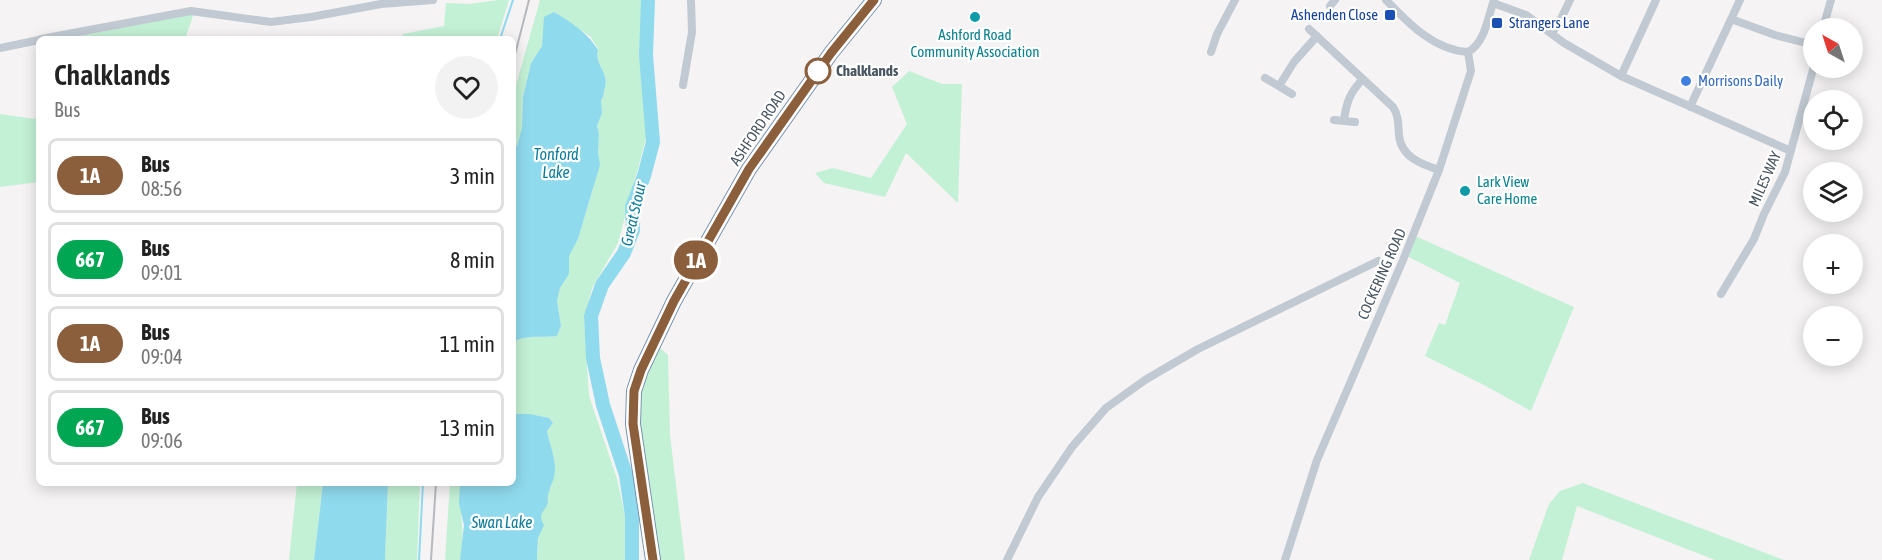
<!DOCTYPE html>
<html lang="en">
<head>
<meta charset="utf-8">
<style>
  body { margin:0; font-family:"Asap Condensed",sans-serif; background:#f2f2f2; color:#222; height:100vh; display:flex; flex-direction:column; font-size:22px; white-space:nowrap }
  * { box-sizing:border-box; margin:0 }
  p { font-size:20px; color:#767676 }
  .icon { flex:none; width:33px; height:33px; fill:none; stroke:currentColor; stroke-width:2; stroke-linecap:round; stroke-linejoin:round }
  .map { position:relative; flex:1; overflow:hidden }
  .details { position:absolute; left:36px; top:36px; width:480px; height:450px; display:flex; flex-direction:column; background:#fff; border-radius:9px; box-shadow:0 3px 15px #0003 }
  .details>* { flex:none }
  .badge { padding:0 12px; border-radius:20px; font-size:21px; line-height:39px }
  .needle { width:39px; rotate:321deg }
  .fabs { position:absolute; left:1803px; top:18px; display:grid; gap:12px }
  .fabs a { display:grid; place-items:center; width:60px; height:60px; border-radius:50%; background:#fff; box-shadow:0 3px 15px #0003; font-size:30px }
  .map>.badge { position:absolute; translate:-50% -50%; box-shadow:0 0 0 3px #fff }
  .round { display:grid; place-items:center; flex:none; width:63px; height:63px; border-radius:32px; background:#f2f2f2 }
  .head { display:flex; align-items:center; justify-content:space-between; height:102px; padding:0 18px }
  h1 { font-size:28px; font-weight:600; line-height:45px }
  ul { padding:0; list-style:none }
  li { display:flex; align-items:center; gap:18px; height:75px; margin:0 12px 9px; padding:0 6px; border:3px solid #e0e0e0; border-radius:9px }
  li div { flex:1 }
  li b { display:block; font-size:22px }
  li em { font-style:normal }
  li .badge { min-width:66px; font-weight:700; text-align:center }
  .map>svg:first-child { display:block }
</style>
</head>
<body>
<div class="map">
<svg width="1882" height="560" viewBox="0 0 1882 560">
  <rect width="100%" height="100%" fill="#f5f3f3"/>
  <path fill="#c3f1d5" d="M498,0h11l-12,39h-95l1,-5 41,-8 2,-23 23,1z
    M540,0h101v31l2,19 3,88 -28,105 -26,45 -8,32 5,76 28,83 9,41 3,40h-92l3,-47 8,-10 -2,-8 5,-8 4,-23 -8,-33 6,-8 -4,-5 -19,-4h-17v-72c14,-8 29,-4 44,-6l4,-10 -4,-25 3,-13 6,-9 2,-23 10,-17 16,-53 5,-52 -2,-8 5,-13 -1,-13c4,-5 2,-7 4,-13 4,-15 -11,-23 -7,-38l-7,-12 -37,-25 -10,21 -2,13 -11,17 -8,34 -1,31 -5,19 -4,2v-53z
    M194,13l-9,26h-119z
    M909,71l33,13h20l-4,119 -52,-50 -21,44 -61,-14 -9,-10 18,-5 38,10 36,-54 -15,-37z
    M39,102v80l-39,5v-73l35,5z
    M1415,236l159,71 -43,104 -49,-27 -57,-28 14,-33 6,2 15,-42 -53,-27z
    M659,347l9,8 2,80 15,125h-26l-19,-111 -1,-47 4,-20z
    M297,483h26l-9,77h-25z
    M388,483h32l-3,77h-32z
    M450,483h10c-1,28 6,50 0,77h-15z
    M1583,483l201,77h-69l-138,-54 -15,54h-33l20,-56 11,-13z"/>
  <path fill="#90daee" d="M554,12c17,10 34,21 44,38 -4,14 11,22 7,37 -2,6 0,8 -4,13l1,13 -5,13 2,8 -1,18 2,13 -22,74 -9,17v18l-9,14 -3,13 4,25 -4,10c-15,2 -30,-2 -44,6v-193l4,-3 5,-18 1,-31 8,-34 11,-17 2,-29z
    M513,414h17l19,4 4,5 -6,8c2,11 9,29 8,39 0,12 -9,21 -7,33 -4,10 -11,10 -4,22l-6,13 -1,22h-77l4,-35 -5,-21 1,-21h53z
    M323,483h65l-3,77h-71z"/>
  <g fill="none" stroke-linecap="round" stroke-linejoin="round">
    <path stroke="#90daee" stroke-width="2" d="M500,39l13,-39
      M419,560l4,-77"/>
    <path stroke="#90daee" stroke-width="14" d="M632,560v-44l-6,-41 -23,-70 -10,-47 -2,-42 11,-31 22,-32 9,-23 -1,-23 12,-31 9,-34 -7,-87 2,-55"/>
    <g stroke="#7690ad" stroke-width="16">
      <path id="trunk" d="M653,560l-20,-136 1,-33 7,-21 33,-69 75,-132 82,-116 43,-53"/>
    </g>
    <path stroke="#c1cad2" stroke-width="8" d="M1386,0c22,23 48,50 82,52
      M1493,3l33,12 38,28 57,33 170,75
      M1330,6l5,-6
      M1731,19l44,16 39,10
      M1823,28l8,-28
      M1309,29l84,78c6,9 5,18 6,28 2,22 22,29 40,35
      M1552,33l7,-10 11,-23
      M41,39l150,-28 80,11 40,-5 70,-13 52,-4
      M0,48l39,-8
      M1211,52l6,-18 18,-34
      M1468,52c17,-9 20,-35 26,-52
      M1621,76l35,-76
      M1265,78l27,16
      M683,85l9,-53 -1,-32
      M1279,86l15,-24 23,-26
      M1690,107l50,-107
      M1334,120l21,2
      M1344,121c2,-18 6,-29 19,-42
      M1721,294l33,-55 10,-25 21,-42 29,-106
      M1007,560l31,-63 34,-50 34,-39 39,-28 53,-31 180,-88
      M1285,560l32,-100 86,-200 36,-90 32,-99 -3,-19"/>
    <use href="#trunk" stroke="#9fb4c9" stroke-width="14"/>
    <path stroke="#b5b8bd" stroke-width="2" d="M513,62l16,-62
      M431,560l5,-77"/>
  </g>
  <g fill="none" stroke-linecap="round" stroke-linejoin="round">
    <g stroke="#fff" stroke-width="14">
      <path id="line" d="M653,560l-20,-136 1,-33 7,-21 33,-69 75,-132 82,-116 43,-53"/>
    </g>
    <use href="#line" stroke="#8b5e3c" stroke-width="9"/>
  </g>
  <g fill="#1a4fb4" stroke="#fff" stroke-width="2">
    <rect x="1384" y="9" width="12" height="12" rx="3"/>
    <rect x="1491" y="17" width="12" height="12" rx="3"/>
  </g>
  <g fill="#0f9aa8" stroke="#fff" stroke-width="2">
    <circle cx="975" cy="17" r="6"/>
    <circle cx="1465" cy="191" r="6"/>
  </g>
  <circle fill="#fff" stroke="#8b5e3c" stroke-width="3" cx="818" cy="71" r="12"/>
  <circle fill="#3f7fe0" stroke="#fff" stroke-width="2" cx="1686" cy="81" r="6"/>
  <g text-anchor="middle" stroke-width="4.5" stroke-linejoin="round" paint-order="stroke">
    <g font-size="15" fill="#164399" stroke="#fff" text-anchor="end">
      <text x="1378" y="20">Ashenden Close</text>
      <text x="1509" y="28" text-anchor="start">Strangers Lane</text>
    </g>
    <g font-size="15" fill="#0d838f" stroke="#fff">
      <text x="975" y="40">Ashford Road<tspan x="975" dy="17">Community Association</tspan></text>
      <text x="1477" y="187" text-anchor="start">Lark View<tspan x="1477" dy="17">Care Home</tspan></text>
    </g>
    <g font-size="15" font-weight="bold" fill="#4a5661" stroke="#fff" text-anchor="start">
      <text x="836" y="76">Chalklands</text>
    </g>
    <g font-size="15" fill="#366cbe" stroke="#fff" text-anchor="start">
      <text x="1698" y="86">Morrisons Daily</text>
    </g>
    <g font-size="15" fill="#4a5661" stroke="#fff">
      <text transform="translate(758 128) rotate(-56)" y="5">ASHFORD ROAD</text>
      <text transform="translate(1765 179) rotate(-66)" y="5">MILES WAY</text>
      <text transform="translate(1382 274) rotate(-66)" y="5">COCKERING ROAD</text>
    </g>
    <g font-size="16" font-style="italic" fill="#0c7c9b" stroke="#fff">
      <text x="556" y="160">Tonford<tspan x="556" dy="18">Lake</tspan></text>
      <text transform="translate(633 214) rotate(-77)" y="6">Great Stour</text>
      <text x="502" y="528">Swan Lake</text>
    </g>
  </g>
</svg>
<div class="fabs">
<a><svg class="needle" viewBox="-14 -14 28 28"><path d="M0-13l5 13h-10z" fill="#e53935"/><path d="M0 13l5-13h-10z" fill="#767676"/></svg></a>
<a><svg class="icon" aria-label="locate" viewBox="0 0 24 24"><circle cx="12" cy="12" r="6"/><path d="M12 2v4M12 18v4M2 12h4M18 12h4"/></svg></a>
<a><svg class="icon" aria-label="layers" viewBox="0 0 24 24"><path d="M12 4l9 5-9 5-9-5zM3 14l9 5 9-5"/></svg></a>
<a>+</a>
<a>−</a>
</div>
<b class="badge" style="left:696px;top:260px;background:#8b5e3c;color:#fff">1A</b>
<section class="details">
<div class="head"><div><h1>Chalklands</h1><p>Bus</p></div><a class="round"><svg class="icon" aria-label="heart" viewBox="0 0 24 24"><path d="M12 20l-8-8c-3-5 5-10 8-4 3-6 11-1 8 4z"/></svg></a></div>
<ul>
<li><span class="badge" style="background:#8b5e3c;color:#fff">1A</span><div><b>Bus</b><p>08:56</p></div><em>3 min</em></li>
<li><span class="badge" style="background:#00a651;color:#fff">667</span><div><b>Bus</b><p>09:01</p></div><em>8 min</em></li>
<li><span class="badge" style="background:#8b5e3c;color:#fff">1A</span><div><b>Bus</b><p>09:04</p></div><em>11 min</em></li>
<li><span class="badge" style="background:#00a651;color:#fff">667</span><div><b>Bus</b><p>09:06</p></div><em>13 min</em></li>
</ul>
</section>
</div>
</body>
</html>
